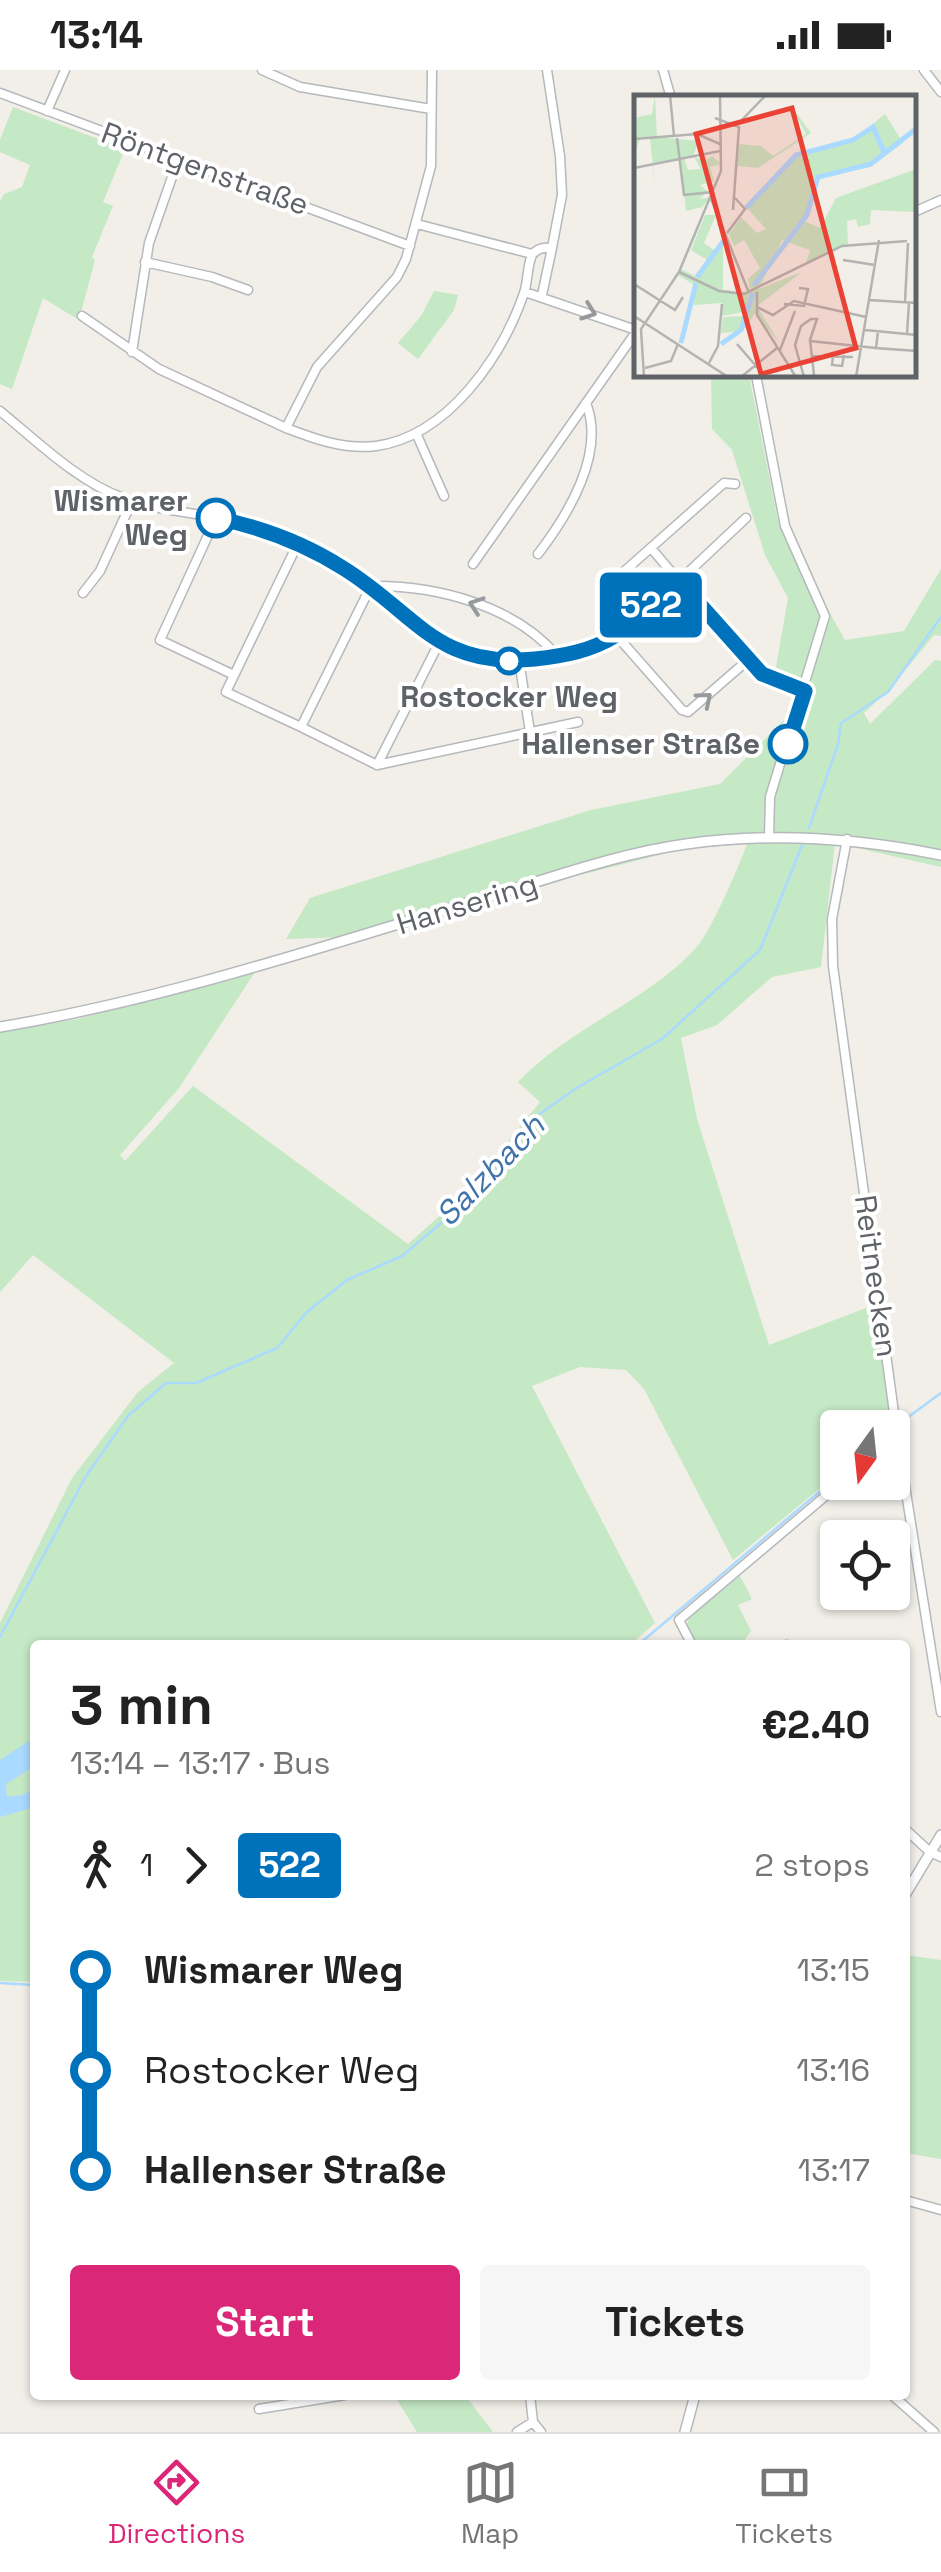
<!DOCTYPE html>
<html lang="en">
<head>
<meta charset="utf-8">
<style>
  body { margin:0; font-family:"Space Grotesk",sans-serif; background:#f6f6f6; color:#222; height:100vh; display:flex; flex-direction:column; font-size:38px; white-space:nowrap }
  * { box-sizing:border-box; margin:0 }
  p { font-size:32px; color:#767676 }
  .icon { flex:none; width:55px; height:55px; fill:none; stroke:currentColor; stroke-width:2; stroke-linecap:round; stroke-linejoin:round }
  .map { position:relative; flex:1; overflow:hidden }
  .drawer { position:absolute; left:30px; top:1570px; width:880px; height:760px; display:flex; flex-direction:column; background:#fff; border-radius:10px; box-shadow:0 2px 8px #0004 }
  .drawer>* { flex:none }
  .badge { padding:0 20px; border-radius:8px; font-size:35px; line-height:65px }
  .needle { width:65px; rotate:195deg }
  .controls { position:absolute; left:820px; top:1340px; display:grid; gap:20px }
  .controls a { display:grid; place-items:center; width:90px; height:90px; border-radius:10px; background:#fff; box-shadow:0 2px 8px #0004; font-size:50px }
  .map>.badge { position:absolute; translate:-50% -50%; box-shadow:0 0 0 5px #fff }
  .legs { display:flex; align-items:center; gap:15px; height:110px; padding:0 40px; font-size:32px }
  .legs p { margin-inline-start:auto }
  .head { display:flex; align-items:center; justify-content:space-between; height:170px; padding:0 40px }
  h1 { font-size:55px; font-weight:600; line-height:75px }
  .action { display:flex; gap:20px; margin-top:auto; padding:20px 40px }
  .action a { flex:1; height:115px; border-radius:10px; background:#db2777; color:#fff; font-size:40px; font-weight:600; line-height:115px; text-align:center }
  .action a+a { background:#f6f6f6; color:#222 }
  ul { padding:0 40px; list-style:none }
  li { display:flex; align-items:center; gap:35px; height:100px; font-size:38px }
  li i { display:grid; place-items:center; width:15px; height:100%; margin:0 12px; background:currentColor }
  li i::after { content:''; width:25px; height:25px; margin:-12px; border:8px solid; border-radius:50%; background:#fff }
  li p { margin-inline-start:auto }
  li:first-child i { background:linear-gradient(#0000 50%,currentColor 0) }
  li:last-child i { background:linear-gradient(currentColor 50%,#0000 0) }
  .status { display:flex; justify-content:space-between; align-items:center; height:70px; padding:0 50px; background:#fff; direction:ltr }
  .status svg { height:28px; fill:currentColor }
  .tab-bar { display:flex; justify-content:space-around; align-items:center; height:140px; border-top:2px solid #e0e0e0; background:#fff; font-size:28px; color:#767676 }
  .tab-bar a { display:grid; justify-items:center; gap:5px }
  .tab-bar .active { color:#db2777 }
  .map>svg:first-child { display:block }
</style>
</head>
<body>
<div class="status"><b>13:14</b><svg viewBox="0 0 49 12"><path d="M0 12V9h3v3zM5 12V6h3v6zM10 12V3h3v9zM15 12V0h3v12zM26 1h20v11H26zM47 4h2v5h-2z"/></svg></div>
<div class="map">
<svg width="941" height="2362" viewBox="0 0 941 2362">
  <rect width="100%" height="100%" fill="#f1efe8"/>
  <path fill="#c5e8c5" d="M13,37l112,42 -22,53 10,4 -21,51 3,3 -16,60 -36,-22 -31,91 -12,-5v-183l4,-7 18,-7 8,-22 -30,-13v-12z
    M434,221l24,4 -4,15 -36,49 -20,-16 23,-27z
    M711,305h38l29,146 67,119 59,-9 37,-62v67l-7,-1 -44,54 -26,24 6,11 65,-64 6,1v206l-106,-24 -14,124 -49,10 -55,48 -36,13 16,81 72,226 105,-40 18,122 -54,1 -1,46 -104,86 -89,-171 -18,-19 -46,-3 -48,19 123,237 -25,22h-595v337l-35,-1v-358l72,-145 66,-86 36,-29 -141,-108 -33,37v-260l78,-13 177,-47 -76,116 -59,67 5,6 68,-75 215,158 62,-55 70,-87 -22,-20c51,-54 127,-79 178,-134 15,-16 43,-82 51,-104l-64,5 -103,26 -202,61 -92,3 24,-41 281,-88 129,-26 89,-89 -34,-22 13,-75 -23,-43 -33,-105 -20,-21z
    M740,1506l12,23 -14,6 13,26 -10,14h-46l-9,-16 3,-13z
    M905,1885l36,5v199l-36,-6z
    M394,2325h71l28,37h-76z"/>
  <path fill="#aadaff" d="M35,1667v29l-29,18 1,13 15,-2 13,-7v19l-35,10v-57z"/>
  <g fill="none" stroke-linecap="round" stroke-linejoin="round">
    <path stroke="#aadaff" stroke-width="2.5" d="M809,758l29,-84 3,-21 47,-31 53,-75
      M892,1359l49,-36
      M0,1567l86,-161 42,-60 38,-33h30l81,-35 30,-36 40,-32 55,-24 71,-60 65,-81 37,-26 87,-50 98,-89 43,-107
      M638,1575l200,-169
      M0,1913l35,2"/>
    <g stroke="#b5b8bc" stroke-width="11">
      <path id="minor" d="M262,0l38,17 131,22
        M432,0l-1,96 -25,93 -9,18 -80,90 -31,61c29,11 59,22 90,18 72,-10 126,-89 148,-153 4,-11 3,-27 8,-38 5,-7 13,-8 20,-7l10,-53 -2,-39 -13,-86
        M663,0l8,28
        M924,0l17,22
        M0,23l410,153
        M47,41l18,-41
        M914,142l27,-12
        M417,154l115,30
        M145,192l67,15 36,13
        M525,222l111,38
        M542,225l10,-47
        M82,246l77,53 127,59
        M132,282l17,-109 29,-83
        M756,305l29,151 40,90 -55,181 -1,40
        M0,341c38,31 77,70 123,87 28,11 60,13 89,19 30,5 60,15 87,27 57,23 92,69 142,100 48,28 128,21 174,-9 23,-15 43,-36 64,-54l83,93 43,17
        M416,363l28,63
        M216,448l-56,122 74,35
        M298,473l-72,149 75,35
        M651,478l28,33 67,-63
        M538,484c30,-39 68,-101 48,-151
        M473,494l163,-232
        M620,505l104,-92 11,1
        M83,523l17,-22 32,-70
        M616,565l66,75 6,2 60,-52
        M519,590l11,72
        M377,695l-76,-38 70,-141c64,-1 143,19 186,70
        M377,695l201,-43
        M377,695l62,-122
        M847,769l-15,80 1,47 65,476 43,270
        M692,1575l-13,-25 163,-138
        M786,1575h1
        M905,1759l25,23 11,5
        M905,2130l36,10
        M530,2325l3,27 8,10
        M892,2325l42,37
        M259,2339l86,-14
        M517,2362l16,-10"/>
    </g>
    <g stroke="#b5b8bc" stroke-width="12">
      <path id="tertiary" d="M0,957c162,-27 317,-79 474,-126 69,-20 140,-47 212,-57 85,-12 171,-6 255,11
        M905,1825l36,-60
        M685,2362l10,-37"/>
    </g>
    <use href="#minor" stroke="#fff" stroke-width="8"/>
    <use href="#tertiary" stroke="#fff" stroke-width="9"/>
  </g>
  <defs><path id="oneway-chevron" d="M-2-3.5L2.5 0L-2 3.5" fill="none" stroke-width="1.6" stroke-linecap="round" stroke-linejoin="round" transform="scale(2.5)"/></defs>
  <g stroke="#979a9d">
    <use href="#oneway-chevron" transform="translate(589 242) rotate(20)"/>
    <use href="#oneway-chevron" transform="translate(476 535) rotate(-161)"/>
    <use href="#oneway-chevron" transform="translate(705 629) rotate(-40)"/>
  </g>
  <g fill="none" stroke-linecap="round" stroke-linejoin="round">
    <g stroke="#fff" stroke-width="22">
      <path id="line-1" d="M216,448c44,9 88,25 127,50 73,45 93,101 192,91 28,-3 56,-8 80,-23 23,-15 43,-37 64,-55l83,93 43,17 -17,53"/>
    </g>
    <use href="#line-1" stroke="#0072bc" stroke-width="15"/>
  </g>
  <g fill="#fff" stroke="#0072bc" stroke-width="5">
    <circle cx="216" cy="448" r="18"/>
    <circle cx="509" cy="591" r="12"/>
    <circle cx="788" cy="674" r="18"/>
  </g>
  <g text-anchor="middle" stroke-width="8" stroke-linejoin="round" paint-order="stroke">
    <g font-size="30" fill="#5f6368" stroke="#fff">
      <text transform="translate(205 99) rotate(20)" y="10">Röntgenstraße</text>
      <text transform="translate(467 834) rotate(-17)" y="10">Hansering</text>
      <text transform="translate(876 1206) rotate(82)" y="10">Reitnecken</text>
    </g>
    <g font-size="30" font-weight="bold" fill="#5f6368" stroke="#fff" text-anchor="end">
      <text x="188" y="441">Wismarer<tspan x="188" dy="34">Weg</tspan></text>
      <text x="509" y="637" text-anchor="middle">Rostocker Weg</text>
      <text x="760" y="684">Hallenser Straße</text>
    </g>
    <g font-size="32" font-style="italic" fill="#4174aa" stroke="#fff">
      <text transform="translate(490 1100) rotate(-46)" y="11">Salzbach</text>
    </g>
  </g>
  <g transform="translate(634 25)">
    <rect width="282" height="282" fill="#f1efe8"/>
    <path d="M21,0h10l-10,2 2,40 42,4 -6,15 -9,2 4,12 13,-1 -7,-12 11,4 7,-5 9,8 -11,3 4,14 -14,4 8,7 -9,7 12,-2 -9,10 -16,4 -5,-53 -28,5 3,34 -6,-59 -10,1 -6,16v-37l18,-4zM155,8l22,30 -53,35 -21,-2 1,-22 23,2 12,10 33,-22zM251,19l18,29 -33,24 -50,10 -16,44 16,7 16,-30 80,-29v43l-45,-2 -1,14 -12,3 -2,-8 -9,2 1,23 -42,19 4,-13 -28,-10 -23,49 43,-17 -45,34 23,38 -25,-31 -12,18 -22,2 2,-16 23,-1 2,-5 -26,5v-13l-28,2 2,-19 -18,-11 3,-6 14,7 12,-16 -16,-10 14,-35h11l-12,28 10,7 9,-6v46l27,2 -2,-13 12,-11 -16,-28 -10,6 -5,-12 12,-17 16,16 9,-4 -19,-21 9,-13 36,-36 61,-19z" fill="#c5e8c5"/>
    <path fill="none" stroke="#aadaff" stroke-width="5" d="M112,113l50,-53 57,-15 20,-13 12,27M63,182l28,-38M120,190l53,-70 11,-38 53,-13 46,-36M47,248l15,-60M87,249l20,-14 12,-37"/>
    <path fill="none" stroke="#b3b3b1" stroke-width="2.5" d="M36,0l4,41M81,23l24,9 -6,83M104,29l28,-29M43,43l7,57 29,-3M0,44l63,-5 23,10M0,73l86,-17M77,104l38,94M93,138l18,-24 -10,-11M209,165l32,5M45,177l40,19 25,3 98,-48 65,-5M0,189l41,26 8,-13M123,197v23l39,62M235,205l48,3M271,207l3,-59M150,209l20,2 4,-17 -9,-1M123,212l16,8 21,-14 72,16M0,221l94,61M231,235l52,5M244,236l-2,17 41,3M273,239l2,-31M176,246l66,7M103,249l26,30M146,255l15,-39M177,261l42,1M199,261l-1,9 10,1 2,-11M75,268l9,-17 4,-42M11,273l26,-7 7,-17M10,282l-3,-48 38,-57 42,-101 -1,-76M107,282l36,-29M170,282l-9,-32 6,-19 10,-7h6l-7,21 4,35M222,282l23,-137"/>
    <path fill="#ea4335" fill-opacity="0.15" stroke="#ea4335" stroke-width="5" d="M158,13l64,240 -95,26 -65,-240z"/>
    <rect width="282" height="282" fill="none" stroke="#5f6368" stroke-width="5"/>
  </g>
</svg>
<div class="controls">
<a><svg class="needle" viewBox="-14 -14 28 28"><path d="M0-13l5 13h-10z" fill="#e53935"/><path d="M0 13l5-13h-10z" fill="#767676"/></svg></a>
<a><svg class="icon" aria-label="locate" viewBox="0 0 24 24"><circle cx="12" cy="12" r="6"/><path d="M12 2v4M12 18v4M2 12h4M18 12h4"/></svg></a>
</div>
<b class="badge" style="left:651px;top:535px;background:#0072bc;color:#fff">522</b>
<section class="drawer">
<div class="head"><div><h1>3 min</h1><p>13:14 – 13:17 · Bus</p></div><b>€2.40</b></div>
<div class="legs"><svg class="icon" aria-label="walk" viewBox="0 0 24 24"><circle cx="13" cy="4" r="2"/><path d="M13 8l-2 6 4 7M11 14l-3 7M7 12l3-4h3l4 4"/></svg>1<svg class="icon" aria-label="forward" viewBox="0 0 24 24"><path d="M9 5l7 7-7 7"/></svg><b class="badge" style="background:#0072bc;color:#fff">522</b><p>2 stops</p></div>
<ul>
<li><i style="color:#0072bc"></i><b>Wismarer Weg</b><p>13:15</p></li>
<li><i style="color:#0072bc"></i><span>Rostocker Weg</span><p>13:16</p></li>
<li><i style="color:#0072bc"></i><b>Hallenser Straße</b><p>13:17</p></li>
</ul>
<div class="action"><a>Start</a><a>Tickets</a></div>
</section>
</div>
<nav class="tab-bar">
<a class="active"><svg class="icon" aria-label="directions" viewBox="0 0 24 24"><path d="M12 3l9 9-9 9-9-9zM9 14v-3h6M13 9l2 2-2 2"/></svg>Directions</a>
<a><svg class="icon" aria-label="map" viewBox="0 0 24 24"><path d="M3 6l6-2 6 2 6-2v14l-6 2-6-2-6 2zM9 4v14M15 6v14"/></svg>Map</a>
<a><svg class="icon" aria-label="tickets" viewBox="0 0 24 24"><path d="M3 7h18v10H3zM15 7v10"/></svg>Tickets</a>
</nav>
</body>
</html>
